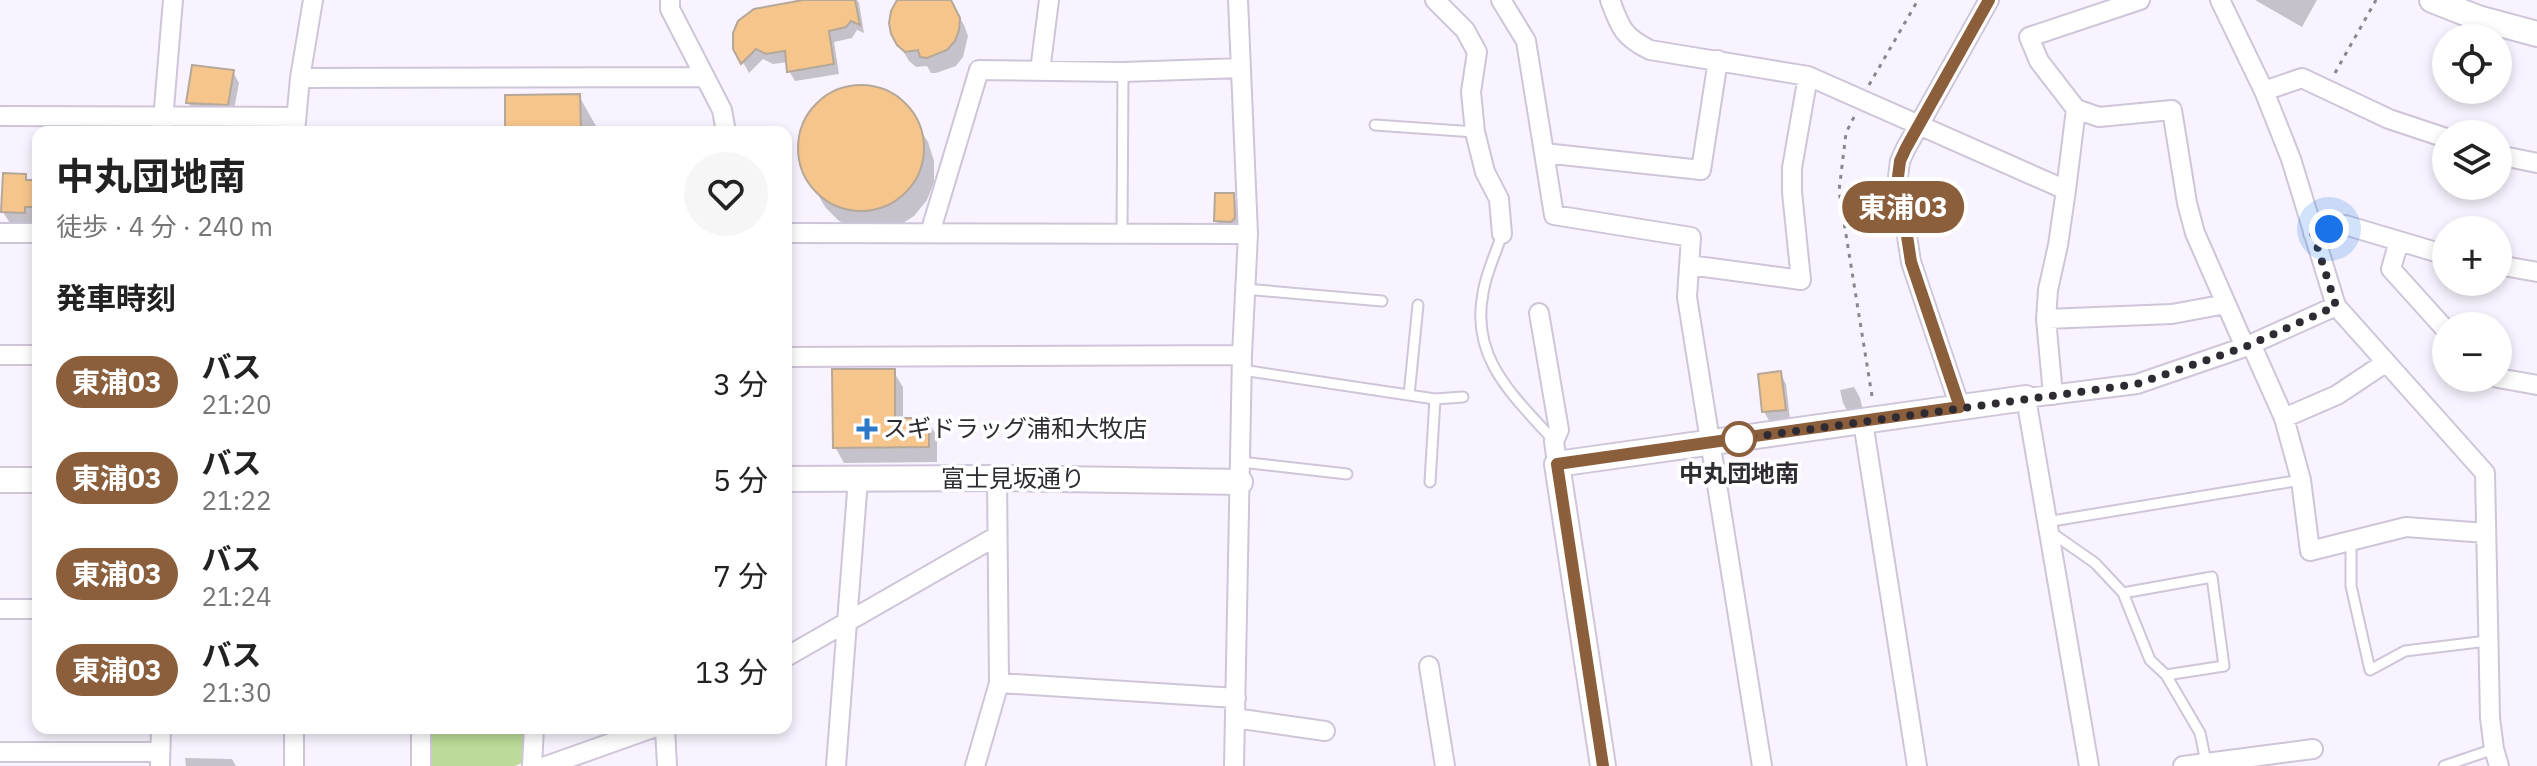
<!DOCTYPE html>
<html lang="ja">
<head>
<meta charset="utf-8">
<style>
  body { margin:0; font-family:"IBM Plex Sans","Noto Sans JP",sans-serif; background:#f6f6f6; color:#222; height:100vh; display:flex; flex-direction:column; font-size:30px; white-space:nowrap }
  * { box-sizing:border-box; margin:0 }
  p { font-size:26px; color:#767676 }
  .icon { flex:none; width:44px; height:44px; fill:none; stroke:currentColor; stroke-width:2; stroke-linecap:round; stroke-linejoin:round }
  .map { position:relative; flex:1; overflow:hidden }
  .sheet { position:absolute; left:32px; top:126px; width:760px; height:608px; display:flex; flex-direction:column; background:#fff; border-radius:16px; box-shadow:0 4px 12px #0003 }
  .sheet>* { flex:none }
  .badge { padding:0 16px; border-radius:26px; font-size:28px; line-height:52px }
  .tools { position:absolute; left:2432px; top:24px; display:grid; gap:16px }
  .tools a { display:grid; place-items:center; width:80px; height:80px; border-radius:50%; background:#fff; box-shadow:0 4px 12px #0003; font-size:40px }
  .you { position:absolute; width:40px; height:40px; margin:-20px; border:6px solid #fff; border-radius:50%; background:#1a73e8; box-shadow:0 0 0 12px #1a73e833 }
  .map>.badge { position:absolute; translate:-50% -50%; box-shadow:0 0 0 4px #fff }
  h2 { padding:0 24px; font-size:30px; line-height:72px }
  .round { display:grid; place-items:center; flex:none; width:84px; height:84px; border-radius:42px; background:#f6f6f6 }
  .head { display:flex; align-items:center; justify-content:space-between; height:136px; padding:0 24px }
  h1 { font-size:38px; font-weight:700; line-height:60px }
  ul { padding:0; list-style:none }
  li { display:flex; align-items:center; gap:24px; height:96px; padding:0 24px }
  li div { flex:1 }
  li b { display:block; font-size:30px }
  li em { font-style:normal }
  li .badge { min-width:88px; font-weight:700; text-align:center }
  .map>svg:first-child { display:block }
</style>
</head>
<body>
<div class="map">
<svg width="2537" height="766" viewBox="0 0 2537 766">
  <rect width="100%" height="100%" fill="#f8f3fe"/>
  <path fill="#bcda98" d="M429,728h97l-2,34 -9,4h-85z"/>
  <path fill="#0003" d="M814,0h43l2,3 5,30 -7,-3 -5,8 -18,4 5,32 -44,7 -6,-10 -1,-9 -15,2 -10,-5 -14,14 -14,-25z
    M901,0h48l15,25 4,11 -5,21 -7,9 -20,7h-5l-4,-7 -11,1 -7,-6 -16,-27z
    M2255,0h62l-15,27z
    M233,72l6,11 -6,32 -39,-3 -6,-10z
    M867,87l19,5 17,11 25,39 6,19v21l-7,18 -13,16 -17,11 -39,2 -19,-8 -14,-14 -23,-41 -3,-20 4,-19 10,-18 15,-13 18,-8z
    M579,96l17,30v6h-89v-35z
    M25,176l3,6h10v44l-27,-1 -8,-13z
    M1233,195l9,16 1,23 -18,3 -9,-16z
    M893,371l10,16v33h24l10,16v26l-93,1 -9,-16z
    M1780,373l6,11 4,36 -20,2 -6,-10z
    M1854,387l6,11 3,13 -14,3 -6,-11 -3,-13z
    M185,758l47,1 4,7h-50z"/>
  <path fill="#f6c58c" stroke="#b5a899" stroke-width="2" d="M803,0h52l5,25 -9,-4 -5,6 -17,4 5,33 -47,8 -2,-21 -19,3 -10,-5 -15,15 -8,-15v-16l5,-12 16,-12z
    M897,0h54l9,18 -1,12 -4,11 -8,9 -20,8 -7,-1 -2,-7 -13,2 -8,-7 -6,-11 -2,-11 2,-12z
    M192,65l42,5 -6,35 -42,-2z
    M798 148a63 63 0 1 1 126 0a63 63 0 1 1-126 0Z
    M580,94l1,37 -76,1v-37z
    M3,173l23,1v6h12v27h-13v6l-24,-1z
    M1215,193h19l1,25 -4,4 -17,-1z
    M832,369h63v49h34v29l-96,1z
    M1781,371l5,39 -24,2 -4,-38z"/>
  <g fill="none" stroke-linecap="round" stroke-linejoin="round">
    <g stroke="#cec6d8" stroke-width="13">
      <path id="service" d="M1375,125l100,7
        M1122,234l1,-162
        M1502,234c-6,19 -16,39 -19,59 -13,66 31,103 71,148
        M1245,289l137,12
        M1242,370l193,29 28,-2
        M1409,395l9,-90
        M1241,462l106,12
        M1430,482l5,-83
        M2046,522l255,-42
        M2052,533l43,30 28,30 27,67 16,15 34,58 6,29
        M2351,541v45l19,84 35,-19 82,-10
        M2123,593l89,-16 12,89 -58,9
        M2444,766l50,-17"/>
    </g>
    <g stroke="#cec6d8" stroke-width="22">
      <path id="minor" d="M670,0v9l52,101 4,22
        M1435,0l30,30 12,22 -6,40 4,40 10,40 14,27 3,35
        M1501,0l25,41 28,174 137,22 -4,60 75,469
        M1610,0c10,27 13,37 40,50l158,26 258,114
        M2220,0l44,91 27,68 45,147 149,167 5,245 4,31 5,17
        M1040,71l9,-71
        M300,78l405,-1
        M2264,91l38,-13 87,41 57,19
        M2076,109l23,8 73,-7 15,93 8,30 50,114
        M0,116l295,1
        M162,132l11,-132
        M295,132l5,-54 13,-78
        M1544,153l157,17 17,-110
        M2498,155l39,8
        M0,233h38
        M786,233l462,1
        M930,233l49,-163 144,2 118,-4
        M2313,233l32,-8 101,30
        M2399,241l-8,28 55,61
        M1689,265l112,15 -9,-88v-24l16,-92
        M2498,265l39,7
        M1539,313l20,117 -5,11 3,23
        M2046,319l126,-5 54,-10
        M2251,344l33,74 17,62 9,71 96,-24 80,6
        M0,355h38
        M786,357l456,-2
        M2498,378l39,7
        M2053,395l-7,-76 2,-29 10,-45 8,-55 10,-81 -37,-48 -10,-24 111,-37
        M1960,407l-49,-145 -13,-85 2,-16 6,-13 83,-148
        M2284,418l53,-23 48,-32
        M1863,422l54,344
        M0,609h38
        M786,657l211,-121
        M1429,666l16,100
        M999,683l237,15
        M1235,718l90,13
        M665,728l2,38
        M0,752h160
        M160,766l1,-38
        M294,766v-38
        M421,766v-38
        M532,766l2,-38
        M546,766l107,-38
        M836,766l22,-287
        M975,766l24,-83 -2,-205
        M1234,766l8,-411 6,-121 -10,-234
        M2089,766l-63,-368 111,-14 108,-37 91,-41
        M2183,766l130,-17"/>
    </g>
    <g stroke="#cec6d8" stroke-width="28">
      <path id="tertiary" d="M2432,0l46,18 59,16
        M786,479l211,-1 243,4
        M0,480h38
        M1603,766l-46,-302 469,-66"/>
    </g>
    <path stroke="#8a868f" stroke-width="3" stroke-dasharray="4 6" stroke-linecap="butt" d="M2335,73l41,-73
      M1869,85l49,-85
      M1854,117l-8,16 -7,58 33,205"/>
    <use href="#service" stroke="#fff" stroke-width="9"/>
    <use href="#minor" stroke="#fff" stroke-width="18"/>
    <use href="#tertiary" stroke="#fff" stroke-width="24"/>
  </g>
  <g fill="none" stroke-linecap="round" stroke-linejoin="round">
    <g stroke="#fff" stroke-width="18">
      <path id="line" d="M1603,766l-46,-302 403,-57 -49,-145 -13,-85 2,-16 6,-13 83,-148"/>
    </g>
    <use href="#line" stroke="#8b5e3c" stroke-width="12"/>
    <path stroke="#2e2b32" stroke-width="8" stroke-dasharray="0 14.4" d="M1739,439l398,-55 108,-37 91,-41 -23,-73 16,-4"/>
  </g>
  <path fill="#2e78c9" stroke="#fff" stroke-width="3" d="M863 417h8v8h8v8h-8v8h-8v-8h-8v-8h8z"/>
  <circle fill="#fff" stroke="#8b5e3c" stroke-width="4" cx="1739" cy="439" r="16"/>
  <g text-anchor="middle" stroke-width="7" stroke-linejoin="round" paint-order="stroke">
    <g font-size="24" fill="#2e2b32" stroke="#fff" text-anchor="start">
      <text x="883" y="437">スギドラッグ浦和大牧店</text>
    </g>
    <g font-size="24" font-weight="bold" fill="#2e2b32" stroke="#fff">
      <text x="1739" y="482">中丸団地南</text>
    </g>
    <g font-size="24" fill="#2e2b32" stroke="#fff">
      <text x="1013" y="487">富士見坂通り</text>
    </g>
  </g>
</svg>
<div class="tools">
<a><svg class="icon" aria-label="locate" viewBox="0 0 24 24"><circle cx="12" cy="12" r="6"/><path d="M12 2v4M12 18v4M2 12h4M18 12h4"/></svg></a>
<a><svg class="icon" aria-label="layers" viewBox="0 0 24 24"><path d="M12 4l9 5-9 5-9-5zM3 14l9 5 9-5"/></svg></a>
<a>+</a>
<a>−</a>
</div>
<div class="you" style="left:2329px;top:229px"></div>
<b class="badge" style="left:1903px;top:207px;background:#8b5e3c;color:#fff">東浦03</b>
<section class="sheet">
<div class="head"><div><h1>中丸団地南</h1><p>徒歩 · 4 分 · 240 m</p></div><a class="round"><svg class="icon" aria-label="heart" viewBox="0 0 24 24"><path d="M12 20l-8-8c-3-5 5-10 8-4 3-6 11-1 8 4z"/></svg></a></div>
<h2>発車時刻</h2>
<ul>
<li><span class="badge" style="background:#8b5e3c;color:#fff">東浦03</span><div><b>バス</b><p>21:20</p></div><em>3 分</em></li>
<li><span class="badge" style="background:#8b5e3c;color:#fff">東浦03</span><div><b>バス</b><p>21:22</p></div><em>5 分</em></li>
<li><span class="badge" style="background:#8b5e3c;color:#fff">東浦03</span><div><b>バス</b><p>21:24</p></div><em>7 分</em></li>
<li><span class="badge" style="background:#8b5e3c;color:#fff">東浦03</span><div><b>バス</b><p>21:30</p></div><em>13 分</em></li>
</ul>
</section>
</div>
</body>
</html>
